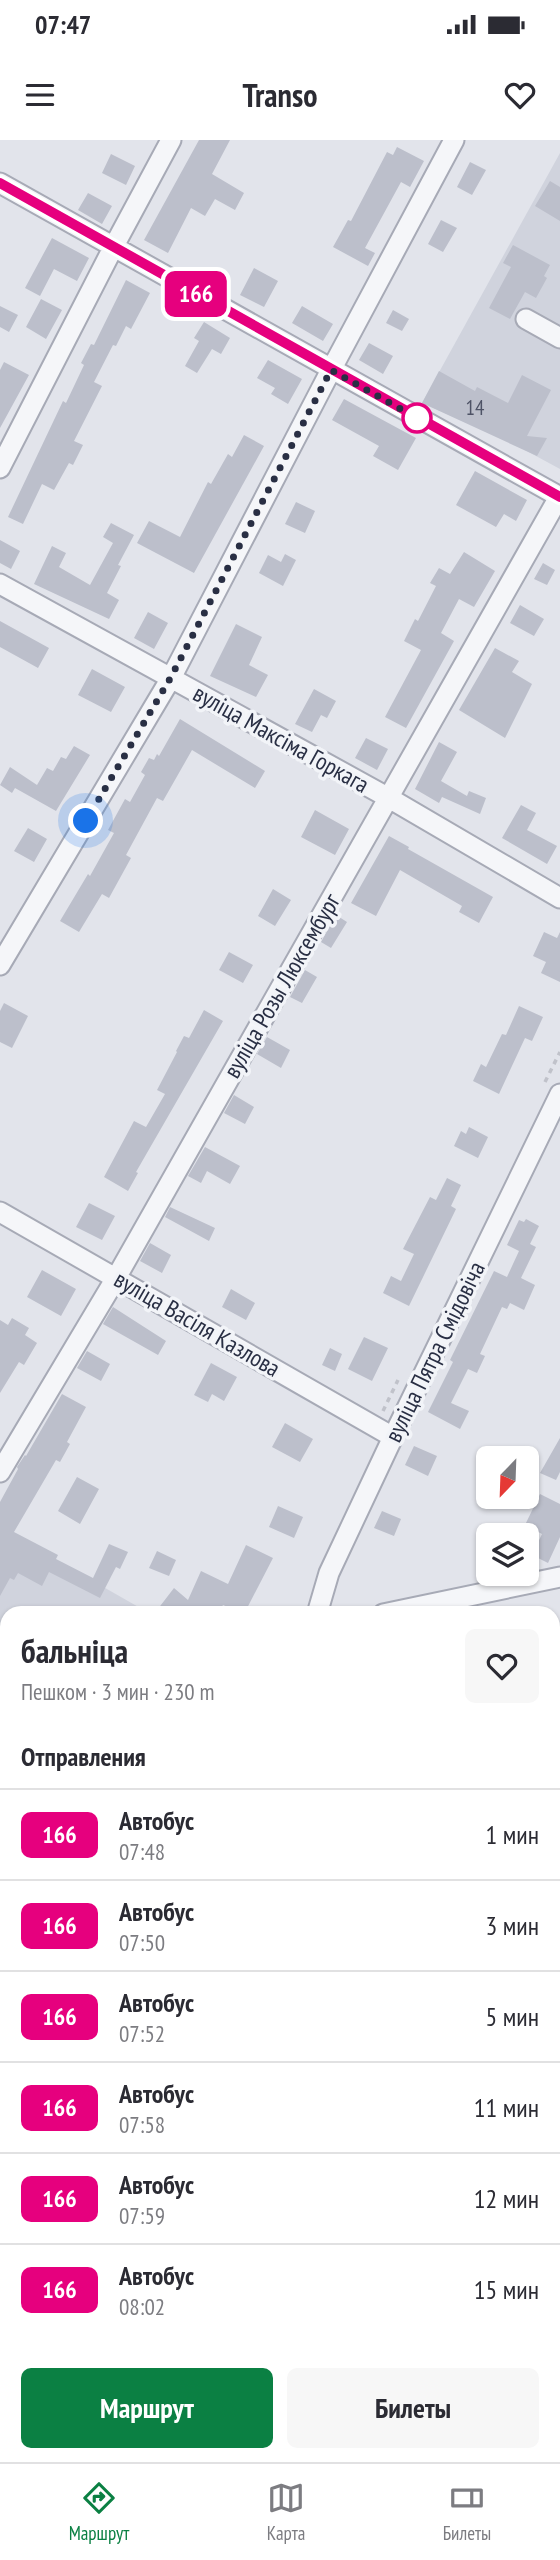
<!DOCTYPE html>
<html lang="ru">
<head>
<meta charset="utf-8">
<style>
  body { margin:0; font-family:"PT Sans Narrow",sans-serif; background:#f7f7f7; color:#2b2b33; height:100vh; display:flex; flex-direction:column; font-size:26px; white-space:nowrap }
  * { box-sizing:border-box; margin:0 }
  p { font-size:23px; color:#7c7c81 }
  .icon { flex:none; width:38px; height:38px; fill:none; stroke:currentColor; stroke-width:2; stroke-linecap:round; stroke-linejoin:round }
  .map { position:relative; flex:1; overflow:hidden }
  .side { position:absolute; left:0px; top:1466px; width:560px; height:856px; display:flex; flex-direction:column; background:#fff; border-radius:21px 21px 0 0; box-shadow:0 2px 5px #0004 }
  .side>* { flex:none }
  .badge { padding:0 14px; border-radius:10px; font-size:24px; line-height:46px }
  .needle { width:46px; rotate:203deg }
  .controls { position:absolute; left:476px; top:1306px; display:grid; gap:14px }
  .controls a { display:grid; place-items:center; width:63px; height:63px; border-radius:10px; background:#fff; box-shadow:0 2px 5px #0004; font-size:35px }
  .you { position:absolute; width:35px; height:35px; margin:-18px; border:5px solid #fff; border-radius:50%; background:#1a73e8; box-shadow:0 0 0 10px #1a73e833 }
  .map>.badge { position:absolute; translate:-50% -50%; box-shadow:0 0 0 4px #fff }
  h2 { padding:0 21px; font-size:26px; line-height:63px }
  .round { display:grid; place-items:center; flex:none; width:74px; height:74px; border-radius:10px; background:#f7f7f7 }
  .summary { display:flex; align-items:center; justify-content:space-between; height:119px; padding:0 21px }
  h1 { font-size:33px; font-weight:700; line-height:52px }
  .action { display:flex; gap:14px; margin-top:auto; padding:14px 21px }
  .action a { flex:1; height:80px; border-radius:10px; background:#0b8043; color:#fff; font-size:28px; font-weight:700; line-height:80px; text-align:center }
  .action a+a { background:#f7f7f7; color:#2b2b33 }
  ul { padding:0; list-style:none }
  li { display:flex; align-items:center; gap:21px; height:91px; padding:0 21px; border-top:2px solid #e1e1e2 }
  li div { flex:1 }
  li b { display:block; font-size:26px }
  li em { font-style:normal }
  li .badge { min-width:77px; font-weight:700; text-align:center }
  .status { display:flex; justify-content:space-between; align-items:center; height:49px; padding:0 35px; background:#fff; direction:ltr }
  .status svg { height:19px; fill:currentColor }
  header { display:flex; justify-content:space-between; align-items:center; height:91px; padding:0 21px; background:#fff; font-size:32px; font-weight:700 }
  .dock { display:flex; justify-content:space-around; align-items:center; height:98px; border-top:2px solid #e1e1e2; background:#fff; font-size:19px; color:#7c7c81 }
  .dock a { display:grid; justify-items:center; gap:4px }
  .dock .on { color:#0b8043 }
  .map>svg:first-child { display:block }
</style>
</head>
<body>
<div class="status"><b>07:47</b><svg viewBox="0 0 49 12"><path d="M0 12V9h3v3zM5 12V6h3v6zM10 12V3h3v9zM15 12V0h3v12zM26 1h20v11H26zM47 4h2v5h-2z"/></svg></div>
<header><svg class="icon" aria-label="menu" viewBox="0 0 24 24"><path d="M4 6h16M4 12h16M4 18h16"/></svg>Transo<svg class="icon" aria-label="heart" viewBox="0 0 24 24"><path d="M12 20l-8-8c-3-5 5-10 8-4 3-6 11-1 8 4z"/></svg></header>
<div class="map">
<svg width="560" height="2322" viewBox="0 0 560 2322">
  <rect width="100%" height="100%" fill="#e2e4eb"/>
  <path fill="#d0d3dd" d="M560,13v316l-48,-26 -90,-40z
    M0,1388l149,85 -142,1v73l-7,-5z"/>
  <path fill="#bcbfcb" d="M199,0h31l-18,34 32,19 -9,17 -20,-11 -10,17 -14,-8 -23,45 -24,-13z
    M397,7l27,14 -14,26 -9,-5 -36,66 10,5 -7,13 -35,-19 15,-27 3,1 36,-69 6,3z
    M111,14l24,12 -9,19 -24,-12z
    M470,22l16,8 -14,25 -15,-8z
    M550,41l10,6v34l-25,-15z
    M88,53l24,13 -10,18 -24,-14z
    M441,80l16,8 -14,24 -15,-8z
    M52,98l37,20 -12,23 -23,-12 -14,27 -15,-8z
    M513,105l37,20 -6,11 3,2 -11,20 -11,-6 -15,27 -21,-11 22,-41 -8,-4z
    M254,128l24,13 -14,26 -24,-12z
    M126,140l24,13 -19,36 -5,-3 -10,20 -3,-1 -19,37 8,4 -28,55 9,4 -10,20 -4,-2 -15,27 -12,-6 -19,40 -15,-7 55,-116 3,2 18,-38 -3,-2 10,-19 3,1z
    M41,159l21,11 -16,29 -20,-12z
    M0,166l18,9 -9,17 -9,-5z
    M302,166l31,18 -10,17 -31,-18z
    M393,170l16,9 -7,12 -16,-8z
    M204,182l26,16 -9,16 -9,-5 -15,24 -12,-7 14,-25 -5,-3z
    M369,203l24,13 -10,18 -24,-14z
    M268,220l34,19 -14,25 -17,-10 4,-6 -18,-10z
    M4,222l25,13 -29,53v-58z
    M439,231l36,20 2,-4 31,16 14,-28 29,15 -24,46 20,2 -10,18 -115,-53z
    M344,259l72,39 -18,32 -25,-14 6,-10 -47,-26z
    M244,295l20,11 -70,127 -57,-30 12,-22 31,16 28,-55 3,2 17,-30 4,3z
    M475,331l52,29 -11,21 -12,-7 -8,13 -40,-22z
    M296,362l19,9 -10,22 -20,-9z
    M111,383l23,12 -16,30 3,1 -14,27 12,7 -10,19 -75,-35 18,-38 14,7 -7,14 31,18 23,-42 -10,-6z
    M0,400l20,11 -9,18 -11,-6z
    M464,412l31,19 -21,36 -15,-8 -18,34 13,8 -48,87 -21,-11 36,-67 -17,-9 11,-22 3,2 18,-35 -6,-3 9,-15 11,6z
    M285,414l11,6 -13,26 -24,-13 9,-18 13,7z
    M543,423l12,7 -8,15 -13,-6z
    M520,465l24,14 -10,17 -24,-13z
    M148,472l20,11 -14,26 -20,-11z
    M0,481l49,27 -11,20 -38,-21z
    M236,484l26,13 -13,28 19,10 -12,22 -46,-21z
    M495,508l24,13 -7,11 20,12 -27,54 -46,-28z
    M92,529l33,18 -14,25 -33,-17z
    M314,549l22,12 -9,17 -6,-3 -9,17 -17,-8z
    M180,579l85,52 -10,17 -63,-38 -29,51 -6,-3 -31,57 5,3 -22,40 -7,-4 -23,38 -19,-11 28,-47 2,2 24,-43 -6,-3 17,-31 5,3 15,-27 -4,-3 8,-14 5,2 3,-6 2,2z
    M366,598l22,11 -11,21 -22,-12z
    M439,602l18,10 -16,29 26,15 2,-5 17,7 -6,16 -38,-17 -3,6 -24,-14z
    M74,606l16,9 -34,56 -41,-23 -3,5 -12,-8 10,-18 27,18 10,-17 6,3 8,-14 5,2z
    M521,665l15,8 -9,17 30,16 -10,18 -45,-26z
    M315,670l34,19 -14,26 -34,-18z
    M28,688l19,11 -13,23 -20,-11z
    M389,696l20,11 -1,2 85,48 -14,26 -20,-11 3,-6 -62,-36 -24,46 -25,-13z
    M273,749l18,11 -16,26 -17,-10z
    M336,775l11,7 -16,26 -10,-6z
    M544,792l13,6 3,-6v50l-19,-9 5,-11 -13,-6z
    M229,812l24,13 -10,18 -24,-13z
    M305,830l12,7 -15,26 -12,-6z
    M4,863l24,13 -16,32 -12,-6v-31z
    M519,866l24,11 -11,24 -7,-3 -26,56 -26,-13 8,-17 5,3 16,-33 4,1z
    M204,870l19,11 -87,151 2,1 -10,18 -24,-14 30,-56 12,6 19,-33 -8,-4 20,-38 -1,-1 8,-15 5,2z
    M267,897l23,13 -9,18 -24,-14z
    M234,955l20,12 -9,17 -21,-11z
    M469,987l19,10 -10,21 -24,-12 7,-15 5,3z
    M205,1007l35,19 -10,18 -23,-13 -6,12 -13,-7z
    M447,1038l14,7 -10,21 5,3 -47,97 -26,-13 8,-17 10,5 13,-27 -11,-5 27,-52 6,3z
    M89,1063l26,13 -13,24 -26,-13z
    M170,1067l45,21 -6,13 -44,-24z
    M526,1079l13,7 -9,18 6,3 -15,31 14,7 -11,25 -14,-7 -3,6 -5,-2 -22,47 5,2 -8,17 -9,-4 -17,34 18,8 -9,18 -32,-17 25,-50 -3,-2 44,-89 13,6 12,-26 -12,-6 12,-25 5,2z
    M150,1103l21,12 -9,18 -22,-12z
    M42,1130l34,19 -15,27 -34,-19z
    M231,1149l24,14 -9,17 -24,-13z
    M113,1167l53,34 -8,14 -55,-31z
    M12,1178l17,10 -4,7 12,8 -13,22 -5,-3 -19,31v-73l8,5z
    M364,1197l24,11 -16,33 -24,-12z
    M330,1208l12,6 -7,17 -13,-6z
    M87,1211l23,13 -9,17 -24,-13z
    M211,1223l26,14 -13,24 -12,-7 -4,8 -14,-7z
    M62,1254l24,13 -19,35 3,2 -10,18 -4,-2 -42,72 44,23 -2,4 37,19 16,-34 19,8 -8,17 -4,-2 -16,31 -51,-26 -7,14 -24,-13 -4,7 -4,-2 -10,18v-94l18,-33 -1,-2 8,-12 1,1z
    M285,1283l28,16 -13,23 -28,-15z
    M560,1298v34l-4,8 -16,-7z
    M414,1306l23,10 -9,20 -23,-11z
    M77,1337l22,12 -19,35 -22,-13z
    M540,1354l20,10v33l-12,26 -16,-8 10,-21 -17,-9z
    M278,1366l25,11 -9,21 -25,-11z
    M382,1371l19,8 -7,17 -20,-8z
    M246,1405l27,13 -29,56 -21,-9 -5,9h-64l20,-26 14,12 13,-29 27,13z
    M157,1411l19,9 -7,16 -20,-8z"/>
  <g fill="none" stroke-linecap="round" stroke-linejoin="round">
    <g stroke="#a7aab6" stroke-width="23">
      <path id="minor" d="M0,43l560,314
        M526,179l34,19
        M0,328l114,-222 57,-106
        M0,444l389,214 171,100
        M0,825l171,-287 160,-308 123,-230
        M0,1072l393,225
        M0,1332l116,-194 443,-781
        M317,1474l12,-41 64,-136 167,-343
        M383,1474l177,-37
        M553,1529l7,-2
        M553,1563l7,-1
        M0,1615l7,-2
        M553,1793l7,4
        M0,1827l7,-3
        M553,1925l7,-12
        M0,1947l7,-13
        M0,1968l7,4
        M553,2292l7,4
        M326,2322l3,-7"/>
    </g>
    <path stroke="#c0c2ca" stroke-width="3.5" stroke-dasharray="5 5" stroke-linecap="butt" d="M545,942l15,-30
      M383,1271l15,-31
      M553,1765l7,5"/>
    <use href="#minor" stroke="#f5f6f9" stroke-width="19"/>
    <g stroke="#7b8196" stroke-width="8">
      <path id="rail" d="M553,1547l7,-1
        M0,1682l7,-2"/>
    </g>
    <use href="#rail" stroke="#f2f4f8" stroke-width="5" stroke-dasharray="16" stroke-linecap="butt"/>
  </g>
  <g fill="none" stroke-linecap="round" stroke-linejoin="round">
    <g stroke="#fff" stroke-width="16">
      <path id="line" d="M0,43l560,314"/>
    </g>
    <use href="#line" stroke="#e6007e" stroke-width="10"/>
    <path stroke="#292f44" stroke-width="7" stroke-dasharray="0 12.6" d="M86,681l85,-144 160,-307 86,48"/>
  </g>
  <circle fill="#fff" stroke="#e6007e" stroke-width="3.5" cx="417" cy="278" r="14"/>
  <g text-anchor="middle" stroke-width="7" stroke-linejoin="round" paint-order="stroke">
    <g font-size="21" fill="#4e5366">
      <text x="475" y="275">14</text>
    </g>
    <g font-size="24" fill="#292f44" stroke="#f2f4f8">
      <text transform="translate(281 599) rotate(29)" y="8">вуліца Максіма Горкага</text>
      <text transform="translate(282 846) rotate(-60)" y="8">вуліца Розы Люксембург</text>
      <text transform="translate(197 1184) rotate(30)" y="8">вуліца Васіля Казлова</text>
      <text transform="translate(435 1212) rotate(-64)" y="8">вуліца Пятра Смідовіча</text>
    </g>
  </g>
</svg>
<div class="controls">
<a><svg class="needle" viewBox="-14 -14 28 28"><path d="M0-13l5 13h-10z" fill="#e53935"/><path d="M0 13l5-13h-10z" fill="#7c7c81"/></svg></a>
<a><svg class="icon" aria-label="layers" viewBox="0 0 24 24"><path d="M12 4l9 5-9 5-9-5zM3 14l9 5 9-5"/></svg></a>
</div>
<div class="you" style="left:86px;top:681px"></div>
<b class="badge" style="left:196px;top:154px;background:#e6007e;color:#fff">166</b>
<section class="side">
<div class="summary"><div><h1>бальніца</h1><p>Пешком · 3 мин · 230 m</p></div><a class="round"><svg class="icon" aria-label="heart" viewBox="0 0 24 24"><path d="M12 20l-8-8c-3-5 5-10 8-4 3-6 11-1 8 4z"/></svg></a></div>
<h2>Отправления</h2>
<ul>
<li><span class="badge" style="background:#e6007e;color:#fff">166</span><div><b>Автобус</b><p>07:48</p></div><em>1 мин</em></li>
<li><span class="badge" style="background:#e6007e;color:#fff">166</span><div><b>Автобус</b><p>07:50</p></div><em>3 мин</em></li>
<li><span class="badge" style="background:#e6007e;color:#fff">166</span><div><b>Автобус</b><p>07:52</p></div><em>5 мин</em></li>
<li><span class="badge" style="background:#e6007e;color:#fff">166</span><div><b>Автобус</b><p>07:58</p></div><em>11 мин</em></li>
<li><span class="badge" style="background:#e6007e;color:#fff">166</span><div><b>Автобус</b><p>07:59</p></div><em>12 мин</em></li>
<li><span class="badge" style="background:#e6007e;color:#fff">166</span><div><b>Автобус</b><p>08:02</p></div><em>15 мин</em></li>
</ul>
<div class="action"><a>Маршрут</a><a>Билеты</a></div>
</section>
</div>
<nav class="dock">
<a class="on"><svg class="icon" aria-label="directions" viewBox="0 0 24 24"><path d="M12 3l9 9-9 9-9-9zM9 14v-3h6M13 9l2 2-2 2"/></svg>Маршрут</a>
<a><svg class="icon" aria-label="map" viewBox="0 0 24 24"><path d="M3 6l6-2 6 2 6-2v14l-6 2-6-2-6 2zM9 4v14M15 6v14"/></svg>Карта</a>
<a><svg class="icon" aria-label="tickets" viewBox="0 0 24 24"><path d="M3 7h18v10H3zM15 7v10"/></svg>Билеты</a>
</nav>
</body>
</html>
